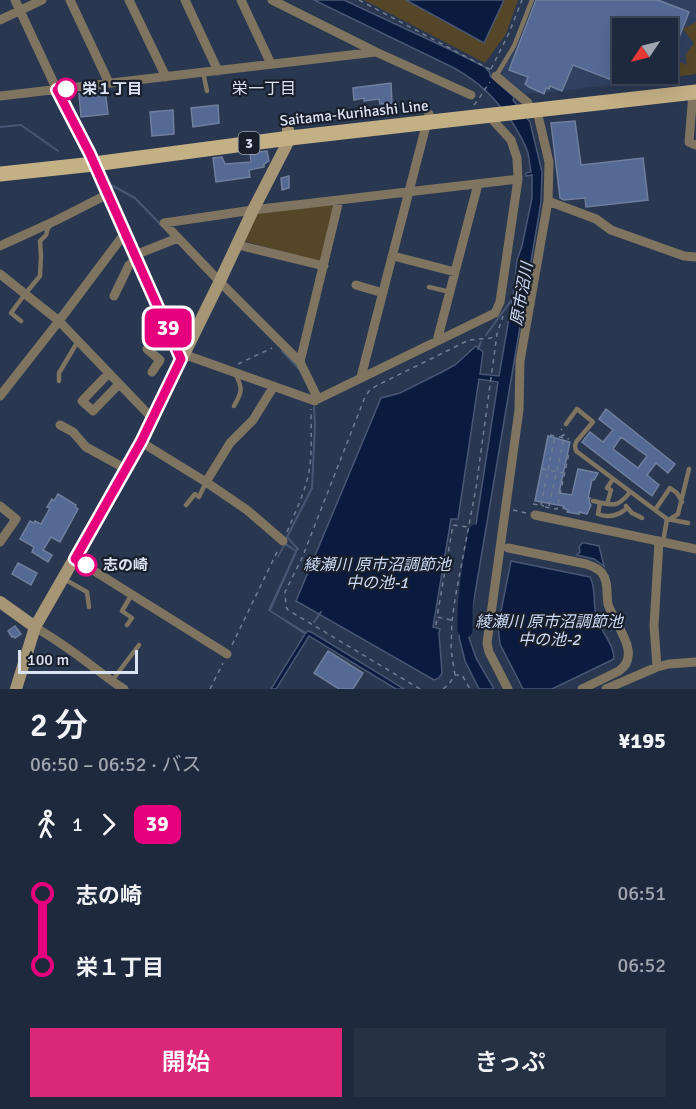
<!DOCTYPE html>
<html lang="ja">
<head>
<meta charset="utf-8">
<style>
  body { margin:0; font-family:Signika,"Noto Sans JP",sans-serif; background:#273144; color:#f1f3f6; height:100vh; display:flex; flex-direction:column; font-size:22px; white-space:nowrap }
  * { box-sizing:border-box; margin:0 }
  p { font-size:20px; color:#a1a6b0 }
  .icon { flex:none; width:33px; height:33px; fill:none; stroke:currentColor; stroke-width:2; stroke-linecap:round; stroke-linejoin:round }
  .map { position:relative; height:689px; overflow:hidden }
  .panel { display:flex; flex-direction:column; background:#1f293d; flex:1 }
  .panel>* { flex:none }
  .badge { padding:0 12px; border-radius:9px; font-size:21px; line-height:39px }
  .needle { width:39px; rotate:235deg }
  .tools { position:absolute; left:612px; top:18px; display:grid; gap:12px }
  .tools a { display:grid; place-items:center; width:66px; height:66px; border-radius:0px; background:#1f293d; box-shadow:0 6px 24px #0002,0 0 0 2px #3c4557; font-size:30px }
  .scale { position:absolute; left:18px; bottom:15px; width:120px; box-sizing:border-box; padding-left:6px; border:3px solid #dae3f4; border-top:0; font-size:16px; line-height:21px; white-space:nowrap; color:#dae3f4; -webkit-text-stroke:4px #181e2a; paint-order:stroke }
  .map>.badge { position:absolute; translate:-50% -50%; box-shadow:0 0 0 3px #fff }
  .legs { display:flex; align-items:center; gap:9px; height:66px; padding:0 30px; font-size:20px }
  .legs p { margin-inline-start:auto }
  .summary { display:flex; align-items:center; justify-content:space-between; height:102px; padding:0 30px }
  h1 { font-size:33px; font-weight:600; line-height:45px }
  .action { display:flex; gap:12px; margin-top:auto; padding:12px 30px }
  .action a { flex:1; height:69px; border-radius:0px; background:#db2777; color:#fff; font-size:24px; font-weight:600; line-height:69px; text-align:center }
  .action a+a { background:#273144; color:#f1f3f6 }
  ul { padding:0 30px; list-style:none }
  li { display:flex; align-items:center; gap:21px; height:72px; font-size:22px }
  li i { display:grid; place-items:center; width:9px; height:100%; margin:0 8px; background:currentColor }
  li i::after { content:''; width:15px; height:15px; margin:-8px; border:4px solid; border-radius:50%; background:#1f293d }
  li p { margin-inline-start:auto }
  li:first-child i { background:linear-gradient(#0000 50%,currentColor 0) }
  li:last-child i { background:linear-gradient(currentColor 50%,#0000 0) }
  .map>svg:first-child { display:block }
</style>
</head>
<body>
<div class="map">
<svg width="696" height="689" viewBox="0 0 696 689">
  <rect width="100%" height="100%" fill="#293751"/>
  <path fill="#304060" d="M535,0h161v22l-13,7 11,14 -8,12 2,10 -15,-5 -5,9v-41h-46v46h43l-4,5 -119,14 -20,1 -19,-17 -1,-7 15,-24z"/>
  <path fill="#554628" d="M364,0h42l78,42 20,-42h14l-12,34 -21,29z
    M696,22v52l-35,5 4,-5h3v-5l5,-10 14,6 -2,-10 9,-12 -11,-14z
    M335,205l-13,57 -78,-21 12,-28z"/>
  <path fill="#0b1b3f" stroke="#495775" stroke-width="1.5" d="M314,0h30l107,50 34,17 5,6v3l24,21 -1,3 17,22 12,50 -1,30 -73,433 8,23 18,31h-15l-14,-28 -6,-24 7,-33 8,-67 24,-155 -19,-3 -21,140h-7l-18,108 7,2 -1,4 3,40 -3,5 -5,2 -138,-79 85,-203 19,-5 42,-21 13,-7 21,-19 7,6 -3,22 19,2 15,-87 3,-29 5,-14 10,-48v-23l-6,1v-3l5,-1c-1,-6 -2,-13 -3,-19 -4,-13 -11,-23 -18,-34 -17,-23 -31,-37 -56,-51z
    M406,0h98l-20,43z
    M285,543l11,8 2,-3 -28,63 36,22 2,-2 5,2 91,56h-8l-87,-53 -33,53h-5l34,-55 -36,-24 27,-59 -11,-7 -7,13z
    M582,543h3l14,3 5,20 -10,-7 -17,-4 3,-3 -1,-5z
    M511,561l79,16c7,13 2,28 7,42 5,14 17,25 17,40l-62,30h-29l-23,-45 -2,-18z"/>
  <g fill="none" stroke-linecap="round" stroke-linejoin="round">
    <path stroke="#495775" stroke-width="2" d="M0,127l21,-2 37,26
      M111,185l24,13 27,28
      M486,335l27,-37
      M478,349l3,-7
      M282,351l17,18
      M298,549l-11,-12 25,-49 3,-62 -1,-19
      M314,622l7,-10"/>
    <path stroke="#0b1b3f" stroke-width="15" d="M465,630c-1,-34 5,-65 11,-98"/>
  </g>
  <path fill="#546a95" stroke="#707f9d" stroke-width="1.5" fill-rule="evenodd" d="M536,0h122l31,12 -11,28 -10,-4v-8h-19l-11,-4 -2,4h-14v36l-4,-1 -6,17 -39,-15 -11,26 -12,-5 -1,3 -3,-1 -2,6 -15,-7 -4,-3 3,-7 -19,-7z
    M391,83l1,20 -12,1 -1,-5 -15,2v-3l-10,2 -1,-12z
    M105,90l3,24 -27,3 -2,-23z
    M218,105l1,18 -26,4 -2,-19z
    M173,110l1,24 -22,2 -2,-24z
    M575,121l6,44 62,-7 5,42 -62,7 -1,-9 -21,2 -4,-2 -9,-75z
    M267,151l2,10 -5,3v3l-15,3 1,7 -34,5 -3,-24 9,-1 3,7 26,-2 -1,-9z
    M289,176v12l-7,2 -1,-12z
    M606,409l69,55 -7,9 -12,-10 -9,12 12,10 -7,11 -70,-54 8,-10 13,10 10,-12 -14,-11zM621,437l26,19 -9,12 -25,-19z
    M548,436l22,6 -11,51 13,2 6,-26 20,4 -4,7h-2l-4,18h2l-1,4 2,3 -4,9 -8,-2v2l-12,-2 1,-2 -5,-2 1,-2 -29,-5z
    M58,494l18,11 -1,2 3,2 -18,33 -9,-5 -8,13 9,5 -4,7 -16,-10 2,-5 -14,-8 10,-18 4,2 1,-2 6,3 9,-16 -3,-1 5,-8 2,2z
    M18,563l19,10 -6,12 -19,-11z
    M15,626l6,8 -6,4 -2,-2 -1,1 -4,-6z
    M328,651l35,22 -10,16h-14l-25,-16z"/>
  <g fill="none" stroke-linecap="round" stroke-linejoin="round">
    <path stroke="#707c92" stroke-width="1.5" stroke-dasharray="4.5 4.5" stroke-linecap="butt" d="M359,0l132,70
      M491,69l18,-36 13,-33
      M474,105c6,-7 10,-15 16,-23
      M238,364l34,-16
      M550,435l19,4
      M561,436l3,-1 -3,-5 1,-1
      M542,469l22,4
      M533,504l11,2
      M541,505l14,-69
      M549,506l15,-68
      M545,507l12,2 12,-56
      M513,510l13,3
      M287,532c9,-22 20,-43 23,-67 2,-18 1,-37 1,-56
      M599,616l10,11
      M451,620l-14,-3 16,-92 15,2
      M436,625l1,-7
      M232,645l46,-95
      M455,675l-4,-26 1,-28 3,-22 21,-111 21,-154 6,-18
      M210,689l13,-26
      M420,689l-132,-79 -2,-3 -1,-15 17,-34 63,-161 4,-6 7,-5 93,-46 22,-2 6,-4
      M443,689l6,-5 6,-9h7l8,14"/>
    <path stroke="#7e745f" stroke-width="4.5" d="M203,72l4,19
      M496,76l18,-30 18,-46
      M429,287l21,5
      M21,321l-10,-8 14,-19 15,-18 1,-20 -1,-15 6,-6 2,-7 2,-2
      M59,381v-8l19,-32
      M234,406c8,-14 9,-17 2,-31
      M566,424l11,-15 16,13 -17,20 -1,4 1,5 79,59
      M593,501c19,4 24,8 37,-9
      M600,503l-2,11c10,4 21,2 29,-6
      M607,504l4,-14 -4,-2 6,-9
      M186,505l9,-11 4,3 7,-15
      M626,506l6,7 10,5
      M667,519l-12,-9 15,-22 7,5 5,9
      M670,519l8,-5 11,-45
      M663,542l4,-23 21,4
      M64,579l23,13 2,15
      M127,625l5,-7 -10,-7 10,-17
      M111,682l28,-37"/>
    <path stroke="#7e745f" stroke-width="9" d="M15,0l42,90 33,64 91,205
      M70,0l39,83
      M129,0l37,77
      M185,0l33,71
      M241,0l30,64
      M272,0l104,52 95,43
      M0,20l42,-20
      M496,76l32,27
      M693,93l-4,49 7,3
      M0,96l376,-44
      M537,111l12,51 -1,39 48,18 15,11 73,26 12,1
      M489,116l22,24 6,18 1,21 -18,123 -5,11 -177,86 -18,-37 -80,-80 -56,-59 89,-13 265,-31
      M238,245l86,21
      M0,246l57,-26 51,-26
      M135,255l43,-17
      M393,256l62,16
      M0,274l59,47 93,97
      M356,285l27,8
      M114,296l15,-31 8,-6
      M437,341l41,-157
      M183,354l132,47
      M300,362l39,-162
      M152,372l8,-12 -13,-11 21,-19
      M109,373l-27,28 11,10 26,-27
      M361,377l68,-263
      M0,396l59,-75 66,-88
      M60,425l13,7 13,15 40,22
      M141,442l65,40 41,28 36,31
      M206,482l24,-39 23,-23 21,-34
      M0,506l16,13 -16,23
      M535,515l161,34
      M508,548l78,16c6,2 12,4 16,9 7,9 4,21 6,31 6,20 35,50 11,67l-37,18
      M75,559l152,95
      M35,627c18,11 36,23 53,36 12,9 23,18 36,26
      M657,667l-3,-41 5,-85
      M508,689l-19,-37 -2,-9 32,-233 1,-49 28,-160
      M606,689l51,-22 12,-3 27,-2"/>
    <path stroke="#a69675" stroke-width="12" d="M0,602l35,25 -19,62
      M35,627l106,-185 78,-159 34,-73 37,-72 -2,-8"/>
    <path stroke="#c4b085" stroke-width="15" d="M0,174l94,-10 196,-26 406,-46"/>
  </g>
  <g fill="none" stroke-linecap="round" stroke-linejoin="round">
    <g stroke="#fff" stroke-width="14">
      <path id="line-1" d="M66,89l-9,1 33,64 91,205 -40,83 -66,117 11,6"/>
    </g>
    <use href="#line-1" stroke="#e6007e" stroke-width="9"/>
  </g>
  <g fill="#fff" stroke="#e6007e" stroke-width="3">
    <circle cx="66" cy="89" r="10"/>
    <circle cx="86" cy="565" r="10"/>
  </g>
  <g text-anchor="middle" stroke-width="4.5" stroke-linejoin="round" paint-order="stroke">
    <rect fill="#181e2a" stroke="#a0a8b7" stroke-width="1.5" x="238.5" y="132" width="21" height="22" rx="4.5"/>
    <g font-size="14" font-weight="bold" fill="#dae3f4">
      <text x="249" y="148">3</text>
    </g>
    <g font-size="15" font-weight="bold" fill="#dae3f4" stroke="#181e2a" text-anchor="start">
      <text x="82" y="94">栄１丁目</text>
      <text x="103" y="570">志の崎</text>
    </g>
    <g font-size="15" fill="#dae3f4" stroke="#181e2a">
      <text transform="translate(354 113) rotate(-6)" y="5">Saitama-Kurihashi Line</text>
    </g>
    <g font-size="16" fill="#dae3f4" stroke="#181e2a">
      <text x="264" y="94">栄一丁目</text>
    </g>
    <g font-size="16" font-style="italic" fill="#cddcf7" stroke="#181e2a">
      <text transform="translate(521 294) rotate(-80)" y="6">原市沼川</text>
      <text x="377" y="570">綾瀬川 原市沼調節池<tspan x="377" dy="18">中の池-1</tspan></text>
      <text x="549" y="627">綾瀬川 原市沼調節池<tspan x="549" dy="18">中の池-2</tspan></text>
    </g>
  </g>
</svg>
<div class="tools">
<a><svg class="needle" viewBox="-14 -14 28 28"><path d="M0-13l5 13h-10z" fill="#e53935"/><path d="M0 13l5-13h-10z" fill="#a1a6b0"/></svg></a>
</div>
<div class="scale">100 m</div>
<b class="badge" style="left:168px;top:328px;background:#e6007e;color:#fff">39</b>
</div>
<section class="panel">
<div class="summary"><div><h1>2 分</h1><p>06:50 – 06:52 · バス</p></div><b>¥195</b></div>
<div class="legs"><svg class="icon" aria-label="walk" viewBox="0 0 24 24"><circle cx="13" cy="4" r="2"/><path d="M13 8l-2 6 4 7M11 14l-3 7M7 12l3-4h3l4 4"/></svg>1<svg class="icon" aria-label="forward" viewBox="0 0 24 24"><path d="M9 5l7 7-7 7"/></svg><b class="badge" style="background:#e6007e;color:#fff">39</b></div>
<ul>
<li><i style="color:#e6007e"></i><b>志の崎</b><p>06:51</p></li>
<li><i style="color:#e6007e"></i><b>栄１丁目</b><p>06:52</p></li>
</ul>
<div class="action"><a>開始</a><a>きっぷ</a></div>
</section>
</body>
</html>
